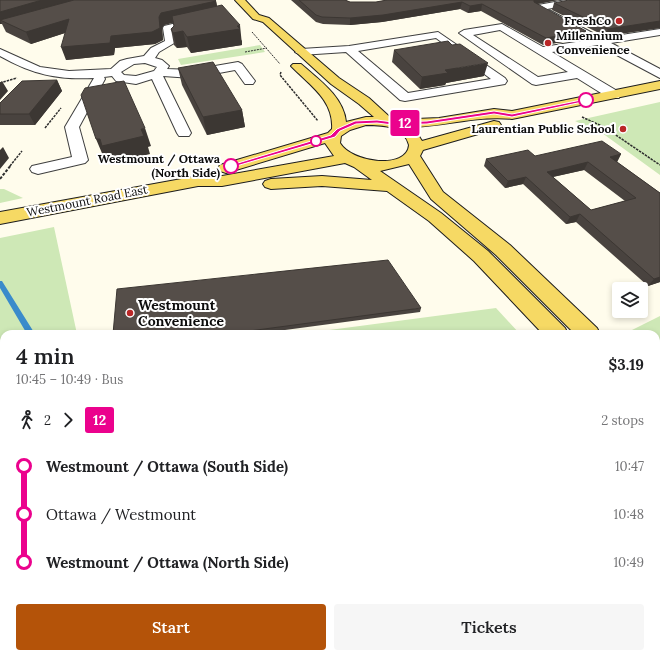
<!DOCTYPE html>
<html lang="en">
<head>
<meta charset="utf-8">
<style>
  body { margin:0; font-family:Lora,serif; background:#f6f6f6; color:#202124; height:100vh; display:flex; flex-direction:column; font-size:15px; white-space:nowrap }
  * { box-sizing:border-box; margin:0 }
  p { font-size:13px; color:#757577 }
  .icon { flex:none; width:22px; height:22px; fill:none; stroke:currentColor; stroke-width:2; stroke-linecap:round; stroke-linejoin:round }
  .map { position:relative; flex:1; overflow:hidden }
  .details { position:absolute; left:0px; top:330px; width:660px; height:328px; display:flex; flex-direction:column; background:#fff; border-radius:12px 12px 0 0; box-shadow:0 2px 6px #0003 }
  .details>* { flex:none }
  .badge { padding:0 8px; border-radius:3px; font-size:14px; line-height:26px }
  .fabs { position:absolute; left:612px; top:282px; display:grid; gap:8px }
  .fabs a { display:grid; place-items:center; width:36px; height:36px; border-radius:4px; background:#fff; box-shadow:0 2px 6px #0003; font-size:20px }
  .map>.badge { position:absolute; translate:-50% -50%; box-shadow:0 0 0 2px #fff }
  .legs { display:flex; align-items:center; gap:6px; height:44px; padding:0 16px; font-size:13px }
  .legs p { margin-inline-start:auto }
  .head { display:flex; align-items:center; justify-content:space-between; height:68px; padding:0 16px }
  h1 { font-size:22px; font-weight:600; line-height:30px }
  .cta { display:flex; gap:8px; margin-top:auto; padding:8px 16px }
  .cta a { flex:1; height:46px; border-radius:4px; background:#b45309; color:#fff; font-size:16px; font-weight:600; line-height:46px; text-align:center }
  .cta a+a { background:#f6f6f6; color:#202124 }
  ul { padding:0 16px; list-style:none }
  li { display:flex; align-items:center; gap:14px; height:48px; font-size:15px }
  li i { display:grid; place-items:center; width:6px; height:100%; margin:0 5px; background:currentColor }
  li i::after { content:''; width:10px; height:10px; margin:-5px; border:3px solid; border-radius:50%; background:#fff }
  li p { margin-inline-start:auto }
  li:first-child i { background:linear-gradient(#0000 50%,currentColor 0) }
  li:last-child i { background:linear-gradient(currentColor 50%,#0000 0) }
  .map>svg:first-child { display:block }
</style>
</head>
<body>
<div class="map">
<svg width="660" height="658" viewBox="0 0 660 658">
  <rect width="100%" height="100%" fill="#fffcec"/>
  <path fill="#cee8b6" d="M260,45l5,7 -84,13 -3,-6z
    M660,102v73l-58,-42 -27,-12z
    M0,189h4l19,9 -23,5z
    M54,227l23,107h-73v107l-4,-2v-201z
    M496,308l24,26h-221z
    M660,316v69l-4,-4v-47h-32z"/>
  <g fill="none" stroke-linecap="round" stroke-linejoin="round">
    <path fill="#3a8bcb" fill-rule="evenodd" d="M0,281h2l33,53h-8l-27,-46z
      M656,350h4v6h-4z"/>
    <g stroke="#3f3f3f" stroke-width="2">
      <path id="minor" d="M566,0h19l-5,3 -33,6 55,29 58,-9v6l-49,8 49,26v9l-62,-33 -46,7 67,40 1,3 -1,3h-10l-32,-20 -41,7 -4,-1 -73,-51 5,-3 38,-6 41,23 46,-7 -56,-32 5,-3zM500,30l68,42 -30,5 -65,-42z
        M202,17l3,1 2,2 -2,2 -31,8 2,12 -17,10 -4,6 7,2 7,6 -2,3 25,1 46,-8 4,2 13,17 -2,3h-8l-10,-14 -43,8 -29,-2 28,57 -2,3h-10l-2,-3 -25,-54 -16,5 -20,-3 -4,-5 -8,1 1,2 -26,48 9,33 -3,3 -47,11 -6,-2 -2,-3 2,-3 40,-9 -7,-30 29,-49c-37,2 -62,-4 -94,-22v-7l40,18 29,4 42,-2 9,-8 7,-2 17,-3 7,-8 14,-7 -2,-13 1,-2zM145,63l12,4 -3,4 -18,5 -12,-1 -3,-3 13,-8z
        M438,32l67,46 2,3 -2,3 -100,17 -5,-1 -54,-48 -45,3 -6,-3 6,-3 48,-3zM436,38l55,41 -83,14 -50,-42z
        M0,452l4,1v27l-4,-1z
        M656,541l4,1v30l-4,-1z
        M240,654h34l1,4h-34z
        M469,654h34l1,4h-34z"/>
    </g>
    <g stroke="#1d1d1d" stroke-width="2">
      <path id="major" d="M235,0h10l14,15 10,3 70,60 30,20 24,22 46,-2 55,-9 18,2 148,-30v8l-148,30c-32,-4 -66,7 -99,8l9,14 72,-20 5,1 2,3 -2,3 -76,22 -3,6 23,36 67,53 87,83 3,6h-25l-79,-79 -65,-56 -22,-35 -29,7 61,42 47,38 77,77 3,6h-25l-69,-73 -45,-40 -42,-30 -65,-5 -51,3 -6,-2 -2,-3 2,-3 6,-2 51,-3 50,4 -18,-13 -9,-4 -123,23h-24l-198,38v-12l198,-36h24l112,-20 -9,-13 -99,30 -6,-2 -2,-3 2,-3 108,-32 4,-4c2,-28 -21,-43 -39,-61l-2,-2 2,-2h8c17,15 43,33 45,58l20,-5h8l-15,-13 -28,-20 -68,-62 -10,-3zM366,125c17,0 38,1 43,20 -2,25 -57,18 -69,-2l1,-7 9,-6z
        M656,402l4,1v28l-4,-2z"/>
    </g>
    <path stroke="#2e2e2e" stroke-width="1" stroke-dasharray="2 1" stroke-linecap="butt" d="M252,32l28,32
      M245,52l22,-4"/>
    <path stroke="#2e2e2e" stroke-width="1.5" stroke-dasharray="2.5 1" stroke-linecap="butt" d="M281,72l-1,3 38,46
      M0,83l17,-5
      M582,117l22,10 56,38
      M45,128l16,-20
      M10,166l12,-15"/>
    <path stroke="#2e2e2e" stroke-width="2" stroke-dasharray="3 1.5" stroke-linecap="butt" d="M0,179l11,-14"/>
    <path stroke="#2e2e2e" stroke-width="2.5" stroke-dasharray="4 2" stroke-linecap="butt" d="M0,361l4,8"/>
    <path stroke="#2e2e2e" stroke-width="3.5" stroke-dasharray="5.5 3" stroke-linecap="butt" d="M656,530l4,-24"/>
    <use href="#minor" fill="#fff" fill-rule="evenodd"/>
    <use href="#major" fill="#f6d964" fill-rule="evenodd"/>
  </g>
  <path fill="#49433f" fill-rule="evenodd" d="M0,0l216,1 1,5 25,35v4l-51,8 -4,-6 -10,1 -3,-3 -3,-16 3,-3 -1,-4 -9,3 -2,3 1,12 -8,4 -40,4 -1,7 -48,5 -1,-27 -34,11 -25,-12 -4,-8h-2z
    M291,0h54l5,2h26l11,-2h171l-21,4 46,35 -40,6 -62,-34 -13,2 -8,-4 -78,13 -32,3 -27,-1 -7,-2z
    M660,0v28l-55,8 -53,-26 2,-7z
    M394,50l90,26 -38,7 -1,2 -25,4 -28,-27z
    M178,68l64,42 3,17 -38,8 -25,-50z
    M57,80l5,11 -27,34h-35v-22z
    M621,154l-4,8 43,31v89l-12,4 -72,-64 -10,2 -43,-40 -18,4 -21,-22 2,-7 49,-3zM584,170l41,31 -34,9 -38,-33z
    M421,308l-1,4 -165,22h-142z
    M660,613v45h-131l-2,-4h129v-40z"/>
  <path fill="#3c3733" d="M42,0h43l-85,20 2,4h-2v-12z
    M534,0h24l-21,4 -5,3z
    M216,1l2,11 -54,13 -2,3 1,12 -8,4 -40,4 -1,7 -48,5 -5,-13 50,-11 48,-19 2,-4z
    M462,2l-2,7 -78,13 -32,3v-7z
    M482,4l-1,7 -13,2 2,-7z
    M69,19l5,11 -43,14 -5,-12z
    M660,21v7l-55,8 3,-7z
    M240,25l2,20 -51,8 -4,-16z
    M183,31l4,16 -10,1 -4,-15z
    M586,31l-3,8 -40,6 3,-7z
    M488,63l-4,13 -38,7 -1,2 -25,4 2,-12 23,-7z
    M57,80l5,11 -27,34 -6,-11z
    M2,81l6,10 -8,9v-17z
    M242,110l3,17 -38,8 -4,-18z
    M145,128l6,18 -3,1 2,7 -40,10 -3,-7 -3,1 -8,-19z
    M3,147l6,11 -9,11v-19z
    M621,154l-4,8 -11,2 4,-7z
    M588,162l-4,8 -41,9 4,-7z
    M526,177l-3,7 -18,4 3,-7z
    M580,214l-4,8 -10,2 4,-7z
    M660,277v5l-12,4 6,-7z
    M0,530l4,2v2l-4,-2z
    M189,654h5l-2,4h-5z"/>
  <path fill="#554e49" stroke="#3c3733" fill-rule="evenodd" d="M0,0h42l-42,12z
    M74,0h141l1,1 -55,12 -2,4 1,11 -8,4 -41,4 -1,7 -49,4 8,-28 -43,13 -26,-12z
    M299,0h46l5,2h26l11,-2h147v2l52,29 -40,7 -64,-34 -12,2 -8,-4 -79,13 -33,3 -28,-1 -6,-2z
    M569,0h91v21l-52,8 -54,-26z
    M222,5l18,20 -3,1 3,3 -53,8 -4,-6 -10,2 -2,-4 3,-3 -2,-10z
    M448,41l4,4 8,-1 28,19 -43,7 3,3 -26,4 -28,-27z
    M213,62l29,48 -39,7 -25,-49z
    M57,80l-28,34h-29v-11l22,-22z
    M124,81l21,47 -4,1 3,7 -42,10 -2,-7h-4l-15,-44 4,-7z
    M602,141l19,13 -11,3 50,36v84l-6,2 -74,-65 -10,3 -44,-40 -18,4 -22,-22 42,-9 7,6zM588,162l48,36 -45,12 -44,-38z
    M388,260l33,48 -194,26h-114l4,-45z
    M0,532l4,2v83l-1,1 -3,-2z
    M660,614v44h-124l-2,-4h122v-39z
    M67,654h122l-2,4h-114z
    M318,654h61l1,4h-61z"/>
  <path fill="#eb028d" stroke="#fff" d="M586,99l1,2 -75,16 -18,-3 -67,10 -34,1 -16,-2 -21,1 -16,7 -5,6 -102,30 -5,-1 103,-31 6,-6 18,-8 22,-1 16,2 34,-1 67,-10 18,3z"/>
  <g fill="#ba2727" stroke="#fff" stroke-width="1.5">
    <circle cx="619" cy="21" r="4"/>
    <circle cx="548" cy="43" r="4"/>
    <circle cx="623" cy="129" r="4"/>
    <circle cx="130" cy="313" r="4"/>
  </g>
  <g fill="#fff" stroke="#eb028d" stroke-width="2">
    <circle cx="586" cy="100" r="7"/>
    <circle cx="316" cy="141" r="5"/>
    <circle cx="231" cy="166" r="7"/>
  </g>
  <g text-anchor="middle" stroke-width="4" stroke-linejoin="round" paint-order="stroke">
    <g font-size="12" font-weight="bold" fill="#0c0c0c" stroke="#fff" text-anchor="end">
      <text x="611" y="25">FreshCo</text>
      <text x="556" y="40" text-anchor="start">Millennium<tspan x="556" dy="14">Convenience</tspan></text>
      <text x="615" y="133">Laurentian Public School</text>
    </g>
    <g font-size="12" font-weight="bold" fill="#0c0c0c" stroke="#fff" text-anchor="end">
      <text x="220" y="163">Westmount / Ottawa<tspan x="220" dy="14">(North Side)</tspan></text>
    </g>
    <g font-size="12" fill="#0c0c0c" stroke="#fff">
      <text transform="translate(87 201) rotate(-11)" y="4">Westmount Road East</text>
    </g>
    <g font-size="14" font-weight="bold" fill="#0c0c0c" stroke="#fff" text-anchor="start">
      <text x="138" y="310">Westmount<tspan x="138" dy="16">Convenience</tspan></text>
    </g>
  </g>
</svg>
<div class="fabs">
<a><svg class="icon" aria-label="layers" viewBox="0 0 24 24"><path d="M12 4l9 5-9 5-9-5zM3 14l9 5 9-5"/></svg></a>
</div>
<b class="badge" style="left:405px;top:123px;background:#eb028d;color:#fff">12</b>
<section class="details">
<div class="head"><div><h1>4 min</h1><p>10:45 – 10:49 · Bus</p></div><b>$3.19</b></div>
<div class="legs"><svg class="icon" aria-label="walk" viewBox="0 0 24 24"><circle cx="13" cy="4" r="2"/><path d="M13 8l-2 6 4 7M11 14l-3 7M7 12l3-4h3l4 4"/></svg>2<svg class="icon" aria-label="forward" viewBox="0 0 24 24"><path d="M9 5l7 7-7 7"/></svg><b class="badge" style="background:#eb028d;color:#fff">12</b><p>2 stops</p></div>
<ul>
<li><i style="color:#eb028d"></i><b>Westmount / Ottawa (South Side)</b><p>10:47</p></li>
<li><i style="color:#eb028d"></i><span>Ottawa / Westmount</span><p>10:48</p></li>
<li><i style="color:#eb028d"></i><b>Westmount / Ottawa (North Side)</b><p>10:49</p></li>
</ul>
<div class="cta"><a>Start</a><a>Tickets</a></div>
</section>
</div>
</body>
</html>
